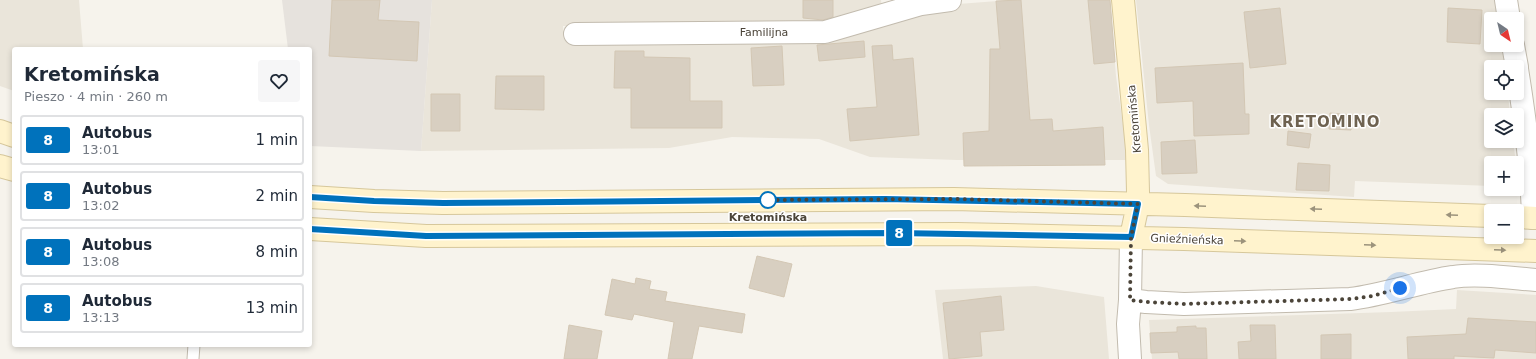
<!DOCTYPE html>
<html lang="pl">
<head>
<meta charset="utf-8">
<style>
  body { margin:0; font-family:"DejaVu Sans",sans-serif; background:#f6f6f7; color:#1f2937; height:100vh; display:flex; flex-direction:column; font-size:15px; white-space:nowrap }
  * { box-sizing:border-box; margin:0 }
  p { font-size:13px; color:#747a83 }
  .icon { flex:none; width:22px; height:22px; fill:none; stroke:currentColor; stroke-width:2; stroke-linecap:round; stroke-linejoin:round }
  .map { position:relative; flex:1; overflow:hidden }
  .details { position:absolute; left:12px; top:47px; width:300px; height:300px; display:flex; flex-direction:column; background:#fff; border-radius:4px; box-shadow:0 2px 6px #0003 }
  .details>* { flex:none }
  .badge { padding:0 8px; border-radius:3px; font-size:14px; line-height:26px }
  .needle { width:26px; rotate:145deg }
  .fabs { position:absolute; left:1484px; top:12px; display:grid; gap:8px }
  .fabs a { display:grid; place-items:center; width:40px; height:40px; border-radius:4px; background:#fff; box-shadow:0 2px 6px #0003; font-size:20px }
  .you { position:absolute; width:20px; height:20px; margin:-10px; border:3px solid #fff; border-radius:50%; background:#1a73e8; box-shadow:0 0 0 6px #1a73e833 }
  .map>.badge { position:absolute; translate:-50% -50%; box-shadow:0 0 0 2px #fff }
  .round { display:grid; place-items:center; flex:none; width:42px; height:42px; border-radius:4px; background:#f6f6f7 }
  .summary { display:flex; align-items:center; justify-content:space-between; height:68px; padding:0 12px }
  h1 { font-size:19px; font-weight:600; line-height:30px }
  ul { padding:0; list-style:none }
  li { display:flex; align-items:center; gap:12px; height:50px; margin:0 8px 6px; padding:0 4px; border:2px solid #e0e1e3; border-radius:4px }
  li div { flex:1 }
  li b { display:block; font-size:15px }
  li em { font-style:normal }
  li .badge { min-width:44px; font-weight:700; text-align:center }
  .map>svg:first-child { display:block }
</style>
</head>
<body>
<div class="map">
<svg width="1536" height="359" viewBox="0 0 1536 359">
  <rect width="100%" height="100%" fill="#f6f3ec"/>
  <path fill="#eae5da" d="M0,0h79l4,49h-69v42l-14,-5z
    M432,0h449l1,8 -59,19 -260,-1 1,14 113,4 112,-4h37l119,-35 66,-5h99l6,76 12,84h-171l-87,-3 -51,-18 -87,-2 -63,11 -248,3z
    M1136,0h359l2,19h-6v26h10l4,22h-14v26h17l2,22h-19v26h22l3,22h-25v23l-136,-5 -1,16 -186,-13 -12,-8 -7,-51z
    M1036,286l68,11 5,62h-166l-8,-69z
    M1457,290l79,5v64h-384l-3,-39 242,-8 65,-3z"/>
  <path fill="#e6e2dd" d="M282,0h150l-11,151 -111,-5v-97h-22z"/>
  <path fill="#d8cfc1" stroke="#d3c7b4" d="M332,0h48l-2,20 41,2 -2,39 -88,-5z
    M803,0h30v17l-10,3 -20,-2z
    M1021,0l9,120 22,-1 1,12 50,-4 2,38 -141,1 -1,-33 26,-2 1,-82h10l-4,-48z
    M1088,0h22l5,62 -21,2z
    M1280,8l6,56 -36,4 -6,-56z
    M1448,8l34,2 -2,34 -33,-2z
    M864,41l1,16 -46,4 -2,-16z
    M892,45l1,15 20,-2 6,77 -69,6 -3,-32 30,-2 -5,-61z
    M782,46l2,39 -31,1 -2,-38z
    M615,51h29v6l46,1v43h32v27h-91v-40h-17z
    M1243,63l2,51h4v20l-55,2 -1,-35 -36,2 -2,-35z
    M496,76h48v34l-49,-1z
    M431,94h29v37h-29z
    M1330,113l23,2 -2,15 -22,-1z
    M1288,131l23,3 -2,14 -22,-3z
    M1195,140l2,33 -35,1 -1,-32z
    M1298,163l32,2 -1,26 -33,-1z
    M757,256l35,8 -8,33 -35,-9z
    M636,278l15,3 -2,8 18,3 -2,9 80,13 -3,19 -43,-7 -7,33h-24l6,-37 -40,-8 -2,6 -27,-5 7,-36 23,5z
    M1001,296l3,34 -24,2 2,24 -33,3 -6,-56z
    M1468,318l68,4v31l-41,-3 -1,8 -40,-2v3h-46l-1,-22 59,-3z
    M569,325l33,6 -5,28h-33z
    M1250,325h25l1,34h-37l-1,-17 13,-1z
    M1196,326v2h10l1,31h-28l-1,-7 -27,1 -1,-20 27,-1v-5z
    M1351,334v25h-30v-24z"/>
  <g fill="none" stroke-linecap="round" stroke-linejoin="round">
    <g stroke="#c2bbae" stroke-width="13">
      <path id="lane" d="M193,359l1,-14"/>
    </g>
    <g stroke="#c2bbae" stroke-width="24">
      <path id="street" d="M1506,0l3,19
        M575,34l250,-2 96,-28 29,-4
        M1513,45l4,22
        M1517,69c8,50 15,99 16,149
        M1130,300l16,2 38,2 166,-5c35,-4 68,-17 103,-22 24,-4 58,1 83,3
        M1130,359l-2,-35 2,-24 1,-63"/>
    </g>
    <g stroke="#d6c79b" stroke-width="24">
      <path id="secondary" d="M1123,0l14,150 1,42v12l-7,33
        M0,131l14,5
        M0,166l14,4
        M310,197l64,4 69,2 511,-4 231,6 306,11
        M1517,217l19,1
        M310,229l116,7 531,-2 227,5 352,12"/>
    </g>
    <use href="#lane" stroke="#fff" stroke-width="11"/>
    <use href="#street" stroke="#fff" stroke-width="22"/>
    <use href="#secondary" stroke="#fff3cd" stroke-width="22"/>
  </g>
  <defs><path id="oneway-solid" d="M-6-.8H1V-3.2L6.5 0L1 3.2V.8H-6Z"/></defs>
  <g fill="#9c937c">
    <use href="#oneway-solid" transform="translate(1200 206) rotate(-178)"/>
    <use href="#oneway-solid" transform="translate(1316 209) rotate(-178)"/>
    <use href="#oneway-solid" transform="translate(1452 215) rotate(-178)"/>
    <use href="#oneway-solid" transform="translate(1240 241) rotate(2)"/>
    <use href="#oneway-solid" transform="translate(1370 245) rotate(2)"/>
    <use href="#oneway-solid" transform="translate(1500 250) rotate(2)"/>
  </g>
  <g fill="none" stroke-linecap="round" stroke-linejoin="round">
    <g stroke="#fff" stroke-width="9">
      <path id="line" d="M310,197l64,4 69,2 442,-4 253,5 -7,33 -235,-4 -470,3 -116,-7"/>
    </g>
    <use href="#line" stroke="#0072bc" stroke-width="6"/>
    <path stroke="#4b4439" stroke-width="4" stroke-dasharray="0 7.2" d="M768,200h-6l192,-1 184,5 -7,33 -1,63 16,2 38,2 166,-5 23,-3 27,-8"/>
  </g>
  <circle fill="#fff" stroke="#0072bc" stroke-width="2" cx="768" cy="200" r="8"/>
  <g text-anchor="middle" stroke-width="3" stroke-linejoin="round" paint-order="stroke">
    <g font-size="11" fill="#4b4439" stroke="#fff">
      <text x="764" y="36">Familijna</text>
      <text transform="translate(1134 119) rotate(-95)" y="4">Kretomińska</text>
      <text transform="translate(1187 239) rotate(2)" y="4">Gnieźnieńska</text>
    </g>
    <g font-size="11" font-weight="bold" fill="#4b4439" stroke="#fff">
      <text x="768" y="221">Kretomińska</text>
    </g>
    <g font-size="15" font-weight="bold" letter-spacing="1" fill="#6e6250" stroke="#fff">
      <text x="1325" y="127">KRETOMINO</text>
    </g>
  </g>
</svg>
<div class="fabs">
<a><svg class="needle" viewBox="-14 -14 28 28"><path d="M0-13l5 13h-10z" fill="#e53935"/><path d="M0 13l5-13h-10z" fill="#747a83"/></svg></a>
<a><svg class="icon" aria-label="locate" viewBox="0 0 24 24"><circle cx="12" cy="12" r="6"/><path d="M12 2v4M12 18v4M2 12h4M18 12h4"/></svg></a>
<a><svg class="icon" aria-label="layers" viewBox="0 0 24 24"><path d="M12 4l9 5-9 5-9-5zM3 14l9 5 9-5"/></svg></a>
<a>+</a>
<a>−</a>
</div>
<div class="you" style="left:1400px;top:288px"></div>
<b class="badge" style="left:899px;top:233px;background:#0072bc;color:#fff">8</b>
<section class="details">
<div class="summary"><div><h1>Kretomińska</h1><p>Pieszo · 4 min · 260 m</p></div><a class="round"><svg class="icon" aria-label="heart" viewBox="0 0 24 24"><path d="M12 20l-8-8c-3-5 5-10 8-4 3-6 11-1 8 4z"/></svg></a></div>
<ul>
<li><span class="badge" style="background:#0072bc;color:#fff">8</span><div><b>Autobus</b><p>13:01</p></div><em>1 min</em></li>
<li><span class="badge" style="background:#0072bc;color:#fff">8</span><div><b>Autobus</b><p>13:02</p></div><em>2 min</em></li>
<li><span class="badge" style="background:#0072bc;color:#fff">8</span><div><b>Autobus</b><p>13:08</p></div><em>8 min</em></li>
<li><span class="badge" style="background:#0072bc;color:#fff">8</span><div><b>Autobus</b><p>13:13</p></div><em>13 min</em></li>
</ul>
</section>
</div>
</body>
</html>
